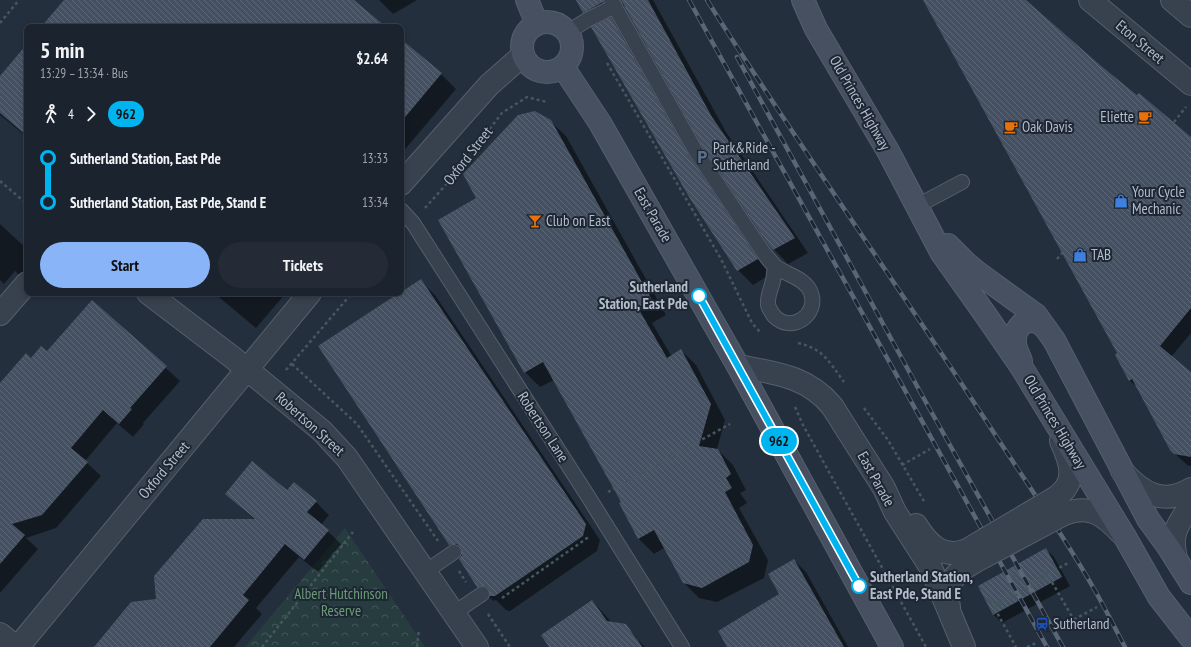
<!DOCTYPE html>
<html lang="en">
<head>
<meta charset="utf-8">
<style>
  body { margin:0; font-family:"PT Sans Narrow",sans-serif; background:#242b36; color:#f1f3f6; height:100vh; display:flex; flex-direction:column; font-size:15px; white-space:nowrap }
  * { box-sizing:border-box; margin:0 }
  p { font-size:13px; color:#a0a4aa }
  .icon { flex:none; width:22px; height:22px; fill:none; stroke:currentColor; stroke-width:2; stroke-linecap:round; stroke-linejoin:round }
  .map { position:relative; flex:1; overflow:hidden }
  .details { position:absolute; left:24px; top:24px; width:380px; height:272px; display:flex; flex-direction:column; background:#1b232e; border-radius:8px; box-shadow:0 2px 6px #0003,0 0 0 1px #39404a }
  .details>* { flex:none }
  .badge { padding:0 8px; border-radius:13px; font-size:14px; line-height:26px }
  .map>.badge { position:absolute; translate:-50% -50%; box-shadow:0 0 0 2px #fff }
  .legs { display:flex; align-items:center; gap:6px; height:44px; padding:0 16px; font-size:13px }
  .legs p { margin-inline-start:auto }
  .summary { display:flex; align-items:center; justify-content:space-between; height:68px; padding:0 16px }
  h1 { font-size:22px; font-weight:700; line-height:30px }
  .cta { display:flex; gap:8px; margin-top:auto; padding:8px 16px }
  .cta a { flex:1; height:46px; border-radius:24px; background:#8ab4f8; color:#111; font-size:16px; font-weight:700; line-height:46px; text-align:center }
  .cta a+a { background:#242b36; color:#f1f3f6 }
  ul { padding:0 16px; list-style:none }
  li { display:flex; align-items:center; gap:14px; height:44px; font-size:15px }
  li i { display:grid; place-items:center; width:6px; height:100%; margin:0 5px; background:currentColor }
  li i::after { content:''; width:10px; height:10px; margin:-5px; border:3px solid; border-radius:50%; background:#1b232e }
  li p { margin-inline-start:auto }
  li:first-child i { background:linear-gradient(#0000 50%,currentColor 0) }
  li:last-child i { background:linear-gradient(currentColor 50%,#0000 0) }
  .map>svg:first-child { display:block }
</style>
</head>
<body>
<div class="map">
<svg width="1191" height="647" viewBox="0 0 1191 647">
  <defs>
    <pattern id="forest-crowns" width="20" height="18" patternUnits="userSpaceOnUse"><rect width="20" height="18" fill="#263c3f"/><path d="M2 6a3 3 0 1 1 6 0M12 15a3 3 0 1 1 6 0" fill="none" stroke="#435659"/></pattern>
    <pattern id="building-back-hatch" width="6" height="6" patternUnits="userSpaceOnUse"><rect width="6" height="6" fill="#455162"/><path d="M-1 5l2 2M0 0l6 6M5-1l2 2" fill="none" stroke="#5d6877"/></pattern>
  </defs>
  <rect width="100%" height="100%" fill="#242f3e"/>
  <path fill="url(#forest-crowns)" d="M345,528l80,119h-180z"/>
  <path fill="#0007" d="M379,0h38l-24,14z
    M577,0h76l73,132 82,121 -20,11 -17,-18 -145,-239h-4l-5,10 -5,3 14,13 145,241 -18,11 -15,-15 -141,-244 -13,-14z
    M925,0h101l73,64 92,74v195l-20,24 20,16v93l-4,-1 -17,-16 -32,-61 -8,-7 -13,-26 1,-2z
    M401,41l40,33 15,15 -55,65z
    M27,45v92l-27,-22v-37z
    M550,121l16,15 100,179 -14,8 20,34 9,-7 15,15 29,55 -8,29 16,16 13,25 -6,3 7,10 -8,5 29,52 -4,18 -47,24 -18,-4 -16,-16 -19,-34 -10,6 -15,-15 -19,-35 2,-1 -68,-123 -14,7 -15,-15 -48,-174z
    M0,224l27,25v23l-5,6 -7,-7 -11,13 -4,-4z
    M420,280l15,15 165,245 -3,11 -87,60 -4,-1 -10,-10 -3,1 -15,-15 -16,-29 -12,-13 -130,-198z
    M214,293h72l-30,35z
    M92,301l88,80 -37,42 1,1 -11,13 -16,-14 -32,38 16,15 -45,52 -30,10 12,11 -38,44v-197l31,-37 16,-7z
    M287,491l29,11 13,13 -8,10 20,19 -23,28 -19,-15 -43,51 6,6 -28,33h-138l61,-47 98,-80 -29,-26z
    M1046,549l8,8 16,29 -68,37 -8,-8 -15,-29z
    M794,560l12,12 42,75h-120l53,-53z
    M592,601l14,15 6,7 13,2 20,22h-2l-6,-9h-3l7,9h-91z"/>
  <path fill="url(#building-back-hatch)" d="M64,0h290l32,27h-345z
    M576,0h27v2l-20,11z
    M621,0h27l64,117 83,121 -22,12 -3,-3 -68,-101z
    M923,0h103l73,64 38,31 2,-2 52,44v171l-31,38 31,26v85l-17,-3 -4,-4 -38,-71 -3,2 -14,-26 2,-2z
    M611,17l77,137 70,105 -21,12 -48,-74 -98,-170z
    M401,39l41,34 -41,49z
    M27,44v92l-27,-23v-37z
    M535,111l16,9 101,180 -14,8 29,50 14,-9 30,55 -12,42 19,3 13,25 -5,4 6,10 -7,4 28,53 -4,17 -47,26 -19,-5 -29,-53 -16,9 -19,-36 2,-1 -78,-140 -19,11 -86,-153 38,-22 -13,-24 55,-59z
    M421,279l165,245 -3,12 -88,60h-5l-1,-6 -3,-3 -4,-1 -5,1 -18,-28 3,-4 -1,-7 -4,-4h-4l-4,1 -131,-199 81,-53h2v-1z
    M92,300l75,66 -37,42 2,1 -13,15 -16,-14 -32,38 17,14 -46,53 -30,9 13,11 -25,29v-181l26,-30 5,5 10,-12 6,5z
    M252,461l35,29 7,-8 23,19 -10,11 22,18 -25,30 -19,-16 -42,51 6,5 -39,47h-116l37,-45 25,-3 -2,-23 49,-57h52l-30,-25z
    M1046,548l16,29 -69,38 -15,-29z
    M794,559l50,88h-117l-9,-16 61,-37 -11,-20z
    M592,600l15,21 19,3 16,23h-93l-8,-12z"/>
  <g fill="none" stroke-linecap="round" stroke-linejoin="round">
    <g stroke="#565f6c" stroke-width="16">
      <path id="lane" d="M611,0l84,150 68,102 12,14c-1,5 -1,10 -2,15 -2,8 -6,16 -5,24 1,4 4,8 6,11 17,18 45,-1 37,-23 -5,-15 -25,-18 -36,-27 -5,-3 -8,-9 -12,-14
        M568,32l19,-12 28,-14
        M917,206l45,-24
        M401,210l12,13 178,278 91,146
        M425,572l29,-20
        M454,613l28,-19"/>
    </g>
    <g stroke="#565f6c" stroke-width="24">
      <path id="street" d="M1090,0l101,84
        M1172,0l19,16
        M401,184l88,-99 34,-30
        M148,293l84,64 39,32 51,42 25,27 130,189
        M0,314l27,-31
        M738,366c37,7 69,10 94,40l52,82 11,24 36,56 33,79
        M1122,471c20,22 41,35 69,18
        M1055,498c23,-15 16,-35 6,-57
        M1064,514c26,-10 40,1 57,19
        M916,525c12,19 27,35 51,25
        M1176,559c-6,-25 1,-34 15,-54
        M949,607c-5,-24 6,-34 25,-45
        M0,634l16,13
        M18,647l292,-354"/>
    </g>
    <g stroke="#565f6c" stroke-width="24">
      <path id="secondary" d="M527,0l10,24
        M803,0l13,29 72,122 53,101 46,65 35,51 103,169 34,60 32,41
        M522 47a25 25 0 1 1 50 0a25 25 0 1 1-50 0Z
        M563,67l37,56 138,243 154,281
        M948,245l19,19 11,9 58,42 18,25 94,179 21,29 22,35
        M1021,361c-2,-6 -6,-12 -6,-19 -1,-20 19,-29 32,-12"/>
    </g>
    <path stroke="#44595c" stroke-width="2.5" stroke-dasharray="3 3" stroke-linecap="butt" d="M0,23l19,-23
      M607,63l114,196 31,64 8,9
      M1174,122l12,-15
      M0,181l27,23
      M425,208l25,-28 52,-67 25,-16 20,5
      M1057,259l5,-6
      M798,343c26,6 31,19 46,39
      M292,364l65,60 81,117
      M286,370l66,-77
      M795,407l8,18 123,222
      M864,408l24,32 37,63
      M902,465l28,-16
      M608,492l122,-68
      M1044,568l6,5
      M1011,569l12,22
      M459,571l7,11
      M1049,577l25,43
      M1033,582l37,-20
      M502,598l88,-62
      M989,598l27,49
      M991,600l4,3 15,-8
      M488,614l22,33
      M1058,628l39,-21
      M262,647l91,-115
      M417,647l2,-18
      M1027,647l9,-4"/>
    <use href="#lane" stroke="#38414e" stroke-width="14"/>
    <use href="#street" stroke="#38414e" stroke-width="22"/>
    <use href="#secondary" stroke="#465061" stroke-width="22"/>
    <g stroke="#5a6575" stroke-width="4.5">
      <path id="rail" d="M689,0l358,647
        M707,0c93,148 194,290 289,436 34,52 71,104 102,160 9,16 18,34 27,51
        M737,57l186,340 140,250"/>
    </g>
    <use href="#rail" stroke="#1d2633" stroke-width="3" stroke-dasharray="9" stroke-linecap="butt"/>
    <g stroke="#565f6c" stroke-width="24" stroke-linecap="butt">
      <path id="street-bridge" d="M967,550l88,-52
        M974,562l90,-48"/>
    </g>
    <path stroke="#44595c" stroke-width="2.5" stroke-dasharray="3 3" stroke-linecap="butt" d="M994,607l55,-30 -5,-9"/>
    <use href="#street-bridge" stroke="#38414e" stroke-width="22"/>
  </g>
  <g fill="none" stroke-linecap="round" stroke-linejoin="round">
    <g stroke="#fff" stroke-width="9">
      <path id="line-1" d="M699,296l160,290"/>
    </g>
    <use href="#line-1" stroke="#00b5ef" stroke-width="6"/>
  </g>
  <defs>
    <g id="cafe-bare" transform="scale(1.08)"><path d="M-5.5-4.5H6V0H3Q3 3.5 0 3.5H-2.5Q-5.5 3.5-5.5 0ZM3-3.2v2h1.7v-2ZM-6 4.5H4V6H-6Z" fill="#e8710a" stroke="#1d2633" stroke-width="2.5" paint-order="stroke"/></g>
    <g id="parking-bare" transform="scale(1.08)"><path d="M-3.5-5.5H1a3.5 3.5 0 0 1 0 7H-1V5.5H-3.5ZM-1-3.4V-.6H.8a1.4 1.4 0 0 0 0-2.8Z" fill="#5c6f8a" stroke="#1d2633" stroke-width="2.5" paint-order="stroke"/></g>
    <g id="shop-bare" transform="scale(1.08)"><path d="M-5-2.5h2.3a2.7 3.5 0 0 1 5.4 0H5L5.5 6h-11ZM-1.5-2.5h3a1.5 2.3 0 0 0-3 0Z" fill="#3f7fe0" stroke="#1d2633" stroke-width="2.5" paint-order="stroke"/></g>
    <g id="bar-bare" transform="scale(1.08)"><path d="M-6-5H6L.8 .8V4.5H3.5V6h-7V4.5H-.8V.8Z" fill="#e8710a" stroke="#1d2633" stroke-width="2.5" paint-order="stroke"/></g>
    <g id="station-bare" transform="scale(1.08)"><path d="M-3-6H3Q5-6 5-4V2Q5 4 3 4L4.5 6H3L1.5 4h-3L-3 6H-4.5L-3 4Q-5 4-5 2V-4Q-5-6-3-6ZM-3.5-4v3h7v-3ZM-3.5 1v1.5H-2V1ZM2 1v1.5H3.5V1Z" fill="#1a4fb4" stroke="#1d2633" stroke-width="2.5" paint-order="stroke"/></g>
  </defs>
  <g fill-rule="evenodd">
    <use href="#cafe-bare" x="1145" y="117"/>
    <use href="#cafe-bare" x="1011" y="127"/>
    <use href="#parking-bare" x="702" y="157"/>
    <use href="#shop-bare" x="1121" y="201"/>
    <use href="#bar-bare" x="535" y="221"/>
    <use href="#shop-bare" x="1080" y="255"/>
    <use href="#station-bare" x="1042" y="624"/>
  </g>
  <g fill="#fff" stroke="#00b5ef" stroke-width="2">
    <circle cx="699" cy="296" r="7"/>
    <circle cx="859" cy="586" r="7"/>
  </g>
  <g text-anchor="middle" stroke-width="4" stroke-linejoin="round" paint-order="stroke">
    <g font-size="15" fill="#b4bcc9" stroke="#1d2633">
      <text transform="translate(1140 42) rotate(40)" y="5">Eton Street</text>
      <text transform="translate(860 103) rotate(60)" y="5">Old Princes Highway</text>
      <text transform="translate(468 156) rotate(-52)" y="5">Oxford Street</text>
      <text transform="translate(653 215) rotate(60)" y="5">East Parade</text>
      <text transform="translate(1055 422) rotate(59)" y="5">Old Princes Highway</text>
      <text transform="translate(310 424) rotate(42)" y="5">Robertson Street</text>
      <text transform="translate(543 427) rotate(57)" y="5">Robertson Lane</text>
      <text transform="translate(164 470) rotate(-50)" y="5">Oxford Street</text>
      <text transform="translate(876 479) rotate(61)" y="5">East Parade</text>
    </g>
    <g font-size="15" fill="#b4bcc9" stroke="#1d2633" text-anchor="start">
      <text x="1134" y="122" text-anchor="end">Eliette</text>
      <text x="1022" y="132">Oak Davis</text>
      <text x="713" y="153">Park&amp;Ride -<tspan x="713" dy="17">Sutherland</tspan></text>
      <text x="1132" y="197">Your Cycle<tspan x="1132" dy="17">Mechanic</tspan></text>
      <text x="546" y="226">Club on East</text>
      <text x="1091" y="260">TAB</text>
      <text x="1053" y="629">Sutherland</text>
    </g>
    <g font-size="15" font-weight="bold" fill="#b4bcc9" stroke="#1d2633" text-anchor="end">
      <text x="688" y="292">Sutherland<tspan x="688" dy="17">Station, East Pde</tspan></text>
      <text x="870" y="582" text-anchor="start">Sutherland Station,<tspan x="870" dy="17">East Pde, Stand E</tspan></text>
    </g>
    <g font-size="15" fill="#6b9a76" stroke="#1d2633">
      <text x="341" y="599">Albert Hutchinson<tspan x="341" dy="17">Reserve</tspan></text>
    </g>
  </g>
</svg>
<b class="badge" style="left:779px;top:441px;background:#00b5ef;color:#111">962</b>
<section class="details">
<div class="summary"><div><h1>5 min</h1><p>13:29 – 13:34 · Bus</p></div><b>$2.64</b></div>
<div class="legs"><svg class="icon" aria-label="walk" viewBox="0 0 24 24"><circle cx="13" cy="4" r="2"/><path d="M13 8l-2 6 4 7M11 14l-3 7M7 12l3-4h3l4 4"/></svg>4<svg class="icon" aria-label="forward" viewBox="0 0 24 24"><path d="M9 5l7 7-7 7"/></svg><b class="badge" style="background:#00b5ef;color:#111">962</b></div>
<ul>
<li><i style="color:#00b5ef"></i><b>Sutherland Station, East Pde</b><p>13:33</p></li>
<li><i style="color:#00b5ef"></i><b>Sutherland Station, East Pde, Stand E</b><p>13:34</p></li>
</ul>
<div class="cta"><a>Start</a><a>Tickets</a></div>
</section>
</div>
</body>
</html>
